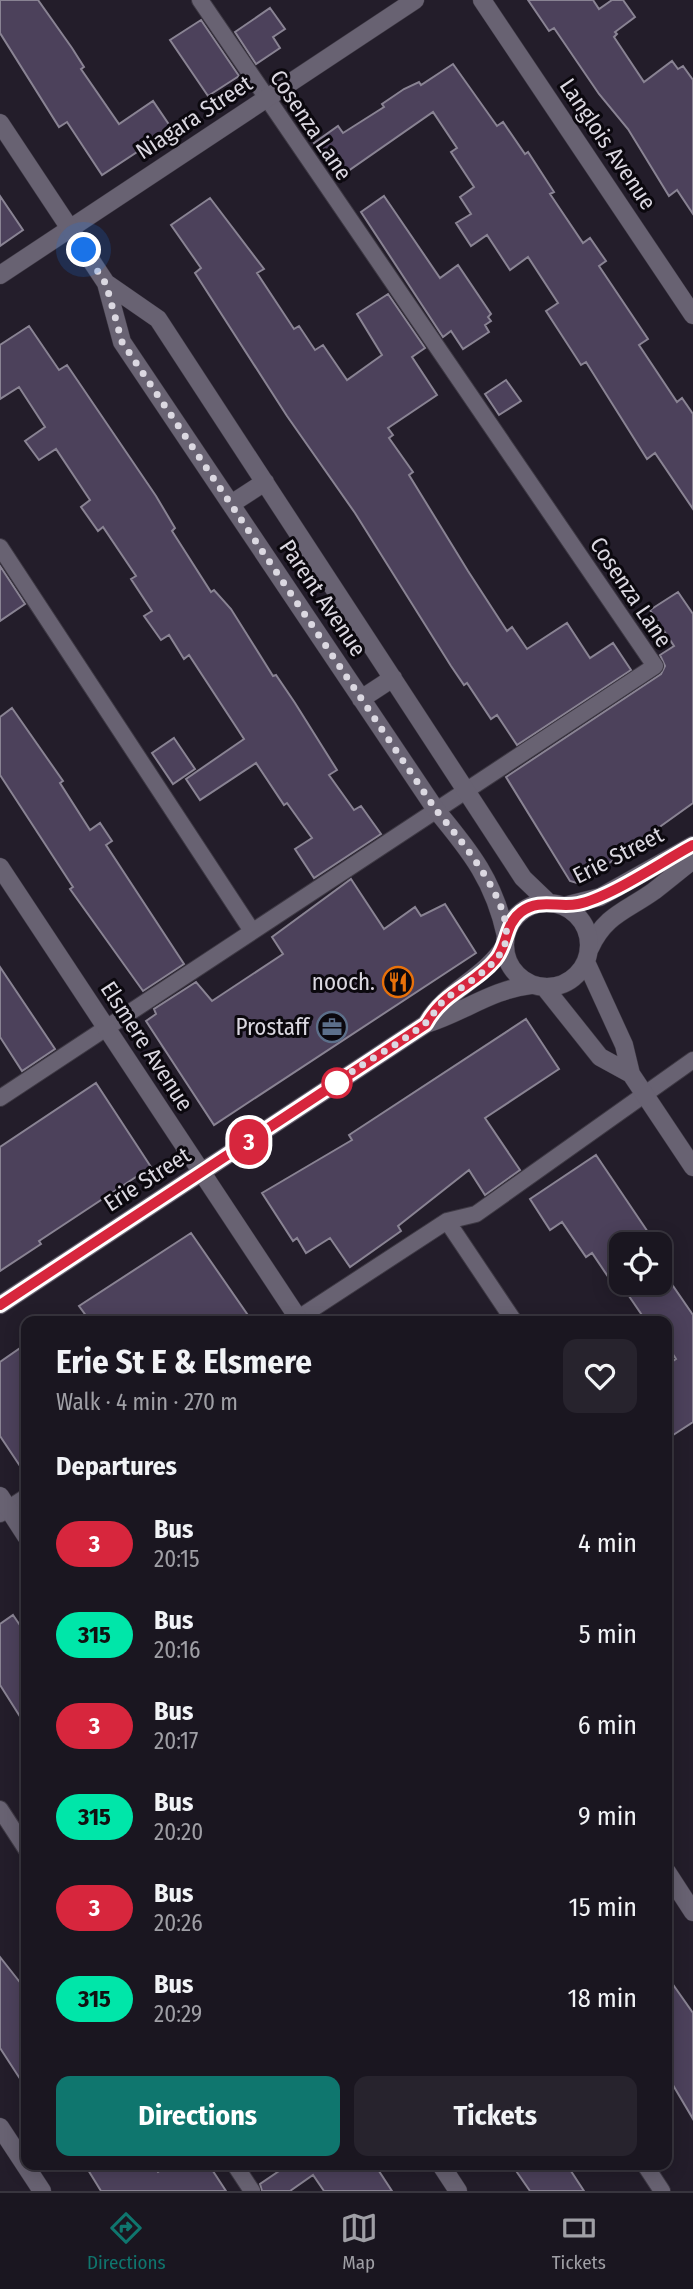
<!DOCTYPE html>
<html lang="en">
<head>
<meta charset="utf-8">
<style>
  body { margin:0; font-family:"Fira Sans Condensed",sans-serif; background:#27232d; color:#f1f3f6; height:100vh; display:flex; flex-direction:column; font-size:26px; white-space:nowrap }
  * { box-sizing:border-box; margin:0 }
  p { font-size:23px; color:#9f9fa5 }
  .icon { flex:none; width:38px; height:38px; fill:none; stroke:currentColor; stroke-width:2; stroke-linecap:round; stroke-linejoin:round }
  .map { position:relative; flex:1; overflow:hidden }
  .drawer { position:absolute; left:21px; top:1316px; width:651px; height:854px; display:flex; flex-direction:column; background:#1a1620; border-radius:14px; box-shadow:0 4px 18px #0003,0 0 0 2px #38353e }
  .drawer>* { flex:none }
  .badge { padding:0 14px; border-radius:23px; font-size:24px; line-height:46px }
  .tools { position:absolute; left:609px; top:1232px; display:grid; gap:14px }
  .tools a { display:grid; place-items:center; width:63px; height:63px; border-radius:14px; background:#1a1620; box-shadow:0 4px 18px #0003,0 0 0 2px #38353e; font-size:35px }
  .you { position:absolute; width:35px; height:35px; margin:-18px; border:5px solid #fff; border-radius:50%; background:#1a73e8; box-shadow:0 0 0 10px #1a73e833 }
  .map>.badge { position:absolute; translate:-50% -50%; box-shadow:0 0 0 4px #fff }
  h2 { padding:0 35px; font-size:26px; line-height:63px }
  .round { display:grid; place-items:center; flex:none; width:74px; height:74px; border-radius:14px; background:#27232d }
  .head { display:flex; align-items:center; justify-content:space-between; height:119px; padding:0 35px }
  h1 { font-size:33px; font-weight:700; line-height:52px }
  .action { display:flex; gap:14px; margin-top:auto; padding:14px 35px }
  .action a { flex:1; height:80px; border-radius:14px; background:#0f766e; color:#fff; font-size:28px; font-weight:700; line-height:80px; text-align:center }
  .action a+a { background:#27232d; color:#f1f3f6 }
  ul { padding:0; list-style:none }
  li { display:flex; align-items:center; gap:21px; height:91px; padding:0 35px }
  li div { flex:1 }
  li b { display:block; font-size:26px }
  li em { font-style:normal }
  li .badge { min-width:77px; font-weight:700; text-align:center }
  .tab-bar { display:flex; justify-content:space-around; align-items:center; height:98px; border-top:2px solid #38353e; background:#1a1620; font-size:19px; color:#9f9fa5 }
  .tab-bar a { display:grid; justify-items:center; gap:4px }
  .tab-bar .selected { color:#0f766e }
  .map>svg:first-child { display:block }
</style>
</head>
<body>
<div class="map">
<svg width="693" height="2191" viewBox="0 0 693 2191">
  <rect width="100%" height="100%" fill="#231d2a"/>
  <path fill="#4c415b" stroke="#898393" stroke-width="2" d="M0,0h38l34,48 12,19 -3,2 38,55 34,-23 19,28 -70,46 -35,-53 -8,5 -59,-94z
    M528,0h65l6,9 13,-9h11l12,17 -20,15 2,2 -3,3 30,45 28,-21 6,8 5,-3 10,14v134l-16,-24 -8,6 -41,-67 -29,-35 -45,-66 -5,3z
    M270,8l15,21 -12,8 7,11 -24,16 -21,-32z
    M201,20l38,56 -31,20 -38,-56z
    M453,64l44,62 6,-4 22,32 3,-2 26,40 -4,2 33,49 7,-5 16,23 -7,5 49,73 -9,6 38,57 5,-4 11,16v95l-38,-56 -8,6 -61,-97 -5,3 -35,-54 12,-8 -30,-46 -18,13 -23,-35 -16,11 -15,-23 15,-9 -11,-17 14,-10 -23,-35 6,-4 -24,-36 -95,66 -24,-35 24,-17 5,7 41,-26 -2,-3 22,-15 15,-7 2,3z
    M0,196l23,34 -23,16z
    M384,196l56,82 18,-13 33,49 -3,3 3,4 -6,4 4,7 -26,17 -12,-18 -8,6 -82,-125z
    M210,198l54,71 -7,4 37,56 5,-3 16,24 8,-5 24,35 35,-25 -25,-41 31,-20 37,54 -13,9 25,38 -49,33 5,7 -4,3 24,34 -4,3 59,96 39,60 5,-4 15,22 40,-26 23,35 23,-15 18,27 -114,75 -20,-30 -6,4 -24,-36 -3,2 -13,-19 -96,-153 -68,-97 -92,-143 6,-5 -30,-43z
    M29,326l30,44 8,-5 89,131 19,32 -3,3 39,61 3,-2 17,19 42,67 3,-1 19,28 42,67 -8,5 25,35 7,-4 20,28 -67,44 -19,-29 17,-11 -25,-35 -3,2 -28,-42 -56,37 -14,-21 58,-40 -55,-84 -5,4 -15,-24 -8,5 -17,-24 8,-5 -21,-32 5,-3 -33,-49 -5,4 -17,-24 9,-7 -34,-51 -17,11 -14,-19 20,-14 -26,-40 -19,12v-54z
    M506,380l15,21 -22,14 -14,-21z
    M0,566l25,38 -25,17z
    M678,592l15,22v189l-113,81 -10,-3 -64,-104 155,-103 4,-8 -5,-11 14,-9 -24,-36z
    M12,708l51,73 -3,2 30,47 10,-7 12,18 -6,4 78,119 -41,27 -73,-102 3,-2 -73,-112v-58z
    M174,738l21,31 -22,15 -21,-31z
    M351,879l33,50 31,-22 6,9 24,-12 31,49 -262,172 -68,-104 10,-7 -2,-5 42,-27 16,19 71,-47 -11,-17z
    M0,967l55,82 -33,22 -22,-34z
    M526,1019l33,50 -74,49 35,52 -35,25 -16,-25 -71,56 3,5 -51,36 -20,-29 -24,15 -9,-15 -4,3 -31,-48 90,-53 -3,-5z
    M96,1083l55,84 -112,74 2,3 -41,27v-124z
    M596,1155l60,89h-35v39h39v-16l33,48v107l-26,17v-74l9,-6 -9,-14v-24h-21l-28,-41 -5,4 -21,-31 -6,4 -24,-35 -12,8 -20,-31z
    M191,1233l61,88h-162l-11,-15z
    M26,1344v131l-26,-39v-74z
    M13,1615l13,19v92l-26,-41v-61z
    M0,1957l26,33v98l-26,-40z
    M667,1976l26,37v106l-26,-44z
    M85,2165h67l6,7 10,-7h41l17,26h-125z
    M288,2165h87l17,26h-68l-11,-16 -23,16h-28l-2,-7z
    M512,2165h55l17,26h-54z"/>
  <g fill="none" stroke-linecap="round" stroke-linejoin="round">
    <g stroke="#3e3944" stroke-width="18">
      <path id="lane" d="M0,547l252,384
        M0,1098l655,-432 -455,-666
        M447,1221l67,100
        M294,1321l153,-100 29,-7 217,-154
        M0,1514l26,-17
        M0,1809l26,40
        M235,2165l17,26
        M645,2165l17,26"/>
    </g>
    <g stroke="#3e3944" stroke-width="19">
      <path id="street" d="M482,0l211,315
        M0,275l415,-275
        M0,867l300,454
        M564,906l36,-9 93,-52
        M590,948c15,-33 36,-37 64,-57 13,-10 26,-21 39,-31
        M0,1496l26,40
        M667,1872l26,40
        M0,2127l42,64
        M441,2165l17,26"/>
    </g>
    <g stroke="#3e3944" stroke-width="19">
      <path id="secondary" d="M0,123l106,160 16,59 314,468c35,42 58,71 70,126
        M106,283l52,36 365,559 26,25
        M231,504l34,-22
        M361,699l32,-21
        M505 945a42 42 0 1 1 84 0a42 42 0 1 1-84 0Z
        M586,962l38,83 7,29 62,93
        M545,988l55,69 31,17
        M426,1024c19,-33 57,-45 78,-77
        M0,1305l426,-281c36,-11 67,-35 105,-39"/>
    </g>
    <use href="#lane" stroke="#686272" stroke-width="16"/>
    <use href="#street" stroke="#686272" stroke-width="18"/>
    <use href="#secondary" stroke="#686272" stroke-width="18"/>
  </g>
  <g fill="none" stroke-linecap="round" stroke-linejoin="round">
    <g stroke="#fff" stroke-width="16">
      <path id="line" d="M0,1305l426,-281c18,-33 49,-39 70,-65 12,-15 9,-35 25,-47 18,-14 37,-4 57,-8 31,-6 85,-43 115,-59"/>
    </g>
    <use href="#line" stroke="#d7263d" stroke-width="10"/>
    <path stroke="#dbd8e1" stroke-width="7" stroke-dasharray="0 12.6" d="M84,250l22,34 16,58 314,468c22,27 86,101 67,139 -11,21 -38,35 -56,49 -11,8 -14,20 -24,27 -26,21 -65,40 -86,58"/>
  </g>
  <defs>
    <g id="restaurant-ring" transform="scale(1.575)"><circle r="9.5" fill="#0b080e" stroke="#e8710a" stroke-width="1.5"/><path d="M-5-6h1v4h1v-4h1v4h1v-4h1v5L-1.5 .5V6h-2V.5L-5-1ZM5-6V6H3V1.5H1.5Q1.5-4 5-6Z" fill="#e8710a"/></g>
    <g id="office-ring" transform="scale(1.575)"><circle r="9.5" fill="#0b080e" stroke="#5c6f8a" stroke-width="1.5"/><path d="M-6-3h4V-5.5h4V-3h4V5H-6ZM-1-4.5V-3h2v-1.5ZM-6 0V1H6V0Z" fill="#5c6f8a"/></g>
  </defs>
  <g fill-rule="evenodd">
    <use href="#restaurant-ring" x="398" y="982"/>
    <use href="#office-ring" x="332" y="1027"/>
  </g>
  <circle fill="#fff" stroke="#d7263d" stroke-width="3.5" cx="337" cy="1083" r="14"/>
  <g text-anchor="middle" stroke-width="6" stroke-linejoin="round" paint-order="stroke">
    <g font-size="23" fill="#dbd8e1" stroke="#0b080e">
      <text transform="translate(194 117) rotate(-33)" y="8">Niagara Street</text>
      <text transform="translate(311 125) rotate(56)" y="8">Cosenza Lane</text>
      <text transform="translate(608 144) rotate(56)" y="8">Langlois Avenue</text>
      <text transform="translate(631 592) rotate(56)" y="8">Cosenza Lane</text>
      <text transform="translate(323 598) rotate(56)" y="8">Parent Avenue</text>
      <text transform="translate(618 855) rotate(-27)" y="8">Erie Street</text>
      <text transform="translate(147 1046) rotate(57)" y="8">Elsmere Avenue</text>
      <text transform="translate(147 1179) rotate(-33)" y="8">Erie Street</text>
    </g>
    <g font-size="23" fill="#dbd8e1" stroke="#0b080e" text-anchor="end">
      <text x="375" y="990">nooch.</text>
      <text x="309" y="1035">Prostaff</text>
    </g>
  </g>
</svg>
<div class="tools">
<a><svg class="icon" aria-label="locate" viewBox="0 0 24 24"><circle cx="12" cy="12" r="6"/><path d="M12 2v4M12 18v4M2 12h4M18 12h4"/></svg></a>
</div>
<div class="you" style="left:84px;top:250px"></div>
<b class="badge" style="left:249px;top:1142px;background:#d7263d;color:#fff">3</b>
<section class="drawer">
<div class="head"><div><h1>Erie St E &amp; Elsmere</h1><p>Walk · 4 min · 270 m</p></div><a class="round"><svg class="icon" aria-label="heart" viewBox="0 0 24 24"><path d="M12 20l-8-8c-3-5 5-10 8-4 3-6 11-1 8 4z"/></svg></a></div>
<h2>Departures</h2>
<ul>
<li><span class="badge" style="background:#d7263d;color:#fff">3</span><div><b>Bus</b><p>20:15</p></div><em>4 min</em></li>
<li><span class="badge" style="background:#00e6a9;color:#111">315</span><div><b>Bus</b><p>20:16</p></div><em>5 min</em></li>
<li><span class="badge" style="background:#d7263d;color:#fff">3</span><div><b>Bus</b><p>20:17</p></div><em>6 min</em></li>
<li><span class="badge" style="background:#00e6a9;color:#111">315</span><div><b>Bus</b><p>20:20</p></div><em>9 min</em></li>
<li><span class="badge" style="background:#d7263d;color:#fff">3</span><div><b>Bus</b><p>20:26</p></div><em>15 min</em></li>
<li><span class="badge" style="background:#00e6a9;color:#111">315</span><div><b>Bus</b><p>20:29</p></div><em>18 min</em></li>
</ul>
<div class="action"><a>Directions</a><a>Tickets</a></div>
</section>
</div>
<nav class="tab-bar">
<a class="selected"><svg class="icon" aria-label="directions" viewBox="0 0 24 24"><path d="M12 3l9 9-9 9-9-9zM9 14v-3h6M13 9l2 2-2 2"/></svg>Directions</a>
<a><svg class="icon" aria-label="map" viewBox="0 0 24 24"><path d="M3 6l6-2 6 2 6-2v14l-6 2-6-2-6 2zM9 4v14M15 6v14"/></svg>Map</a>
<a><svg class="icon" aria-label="tickets" viewBox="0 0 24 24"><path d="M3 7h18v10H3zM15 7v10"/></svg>Tickets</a>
</nav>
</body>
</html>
